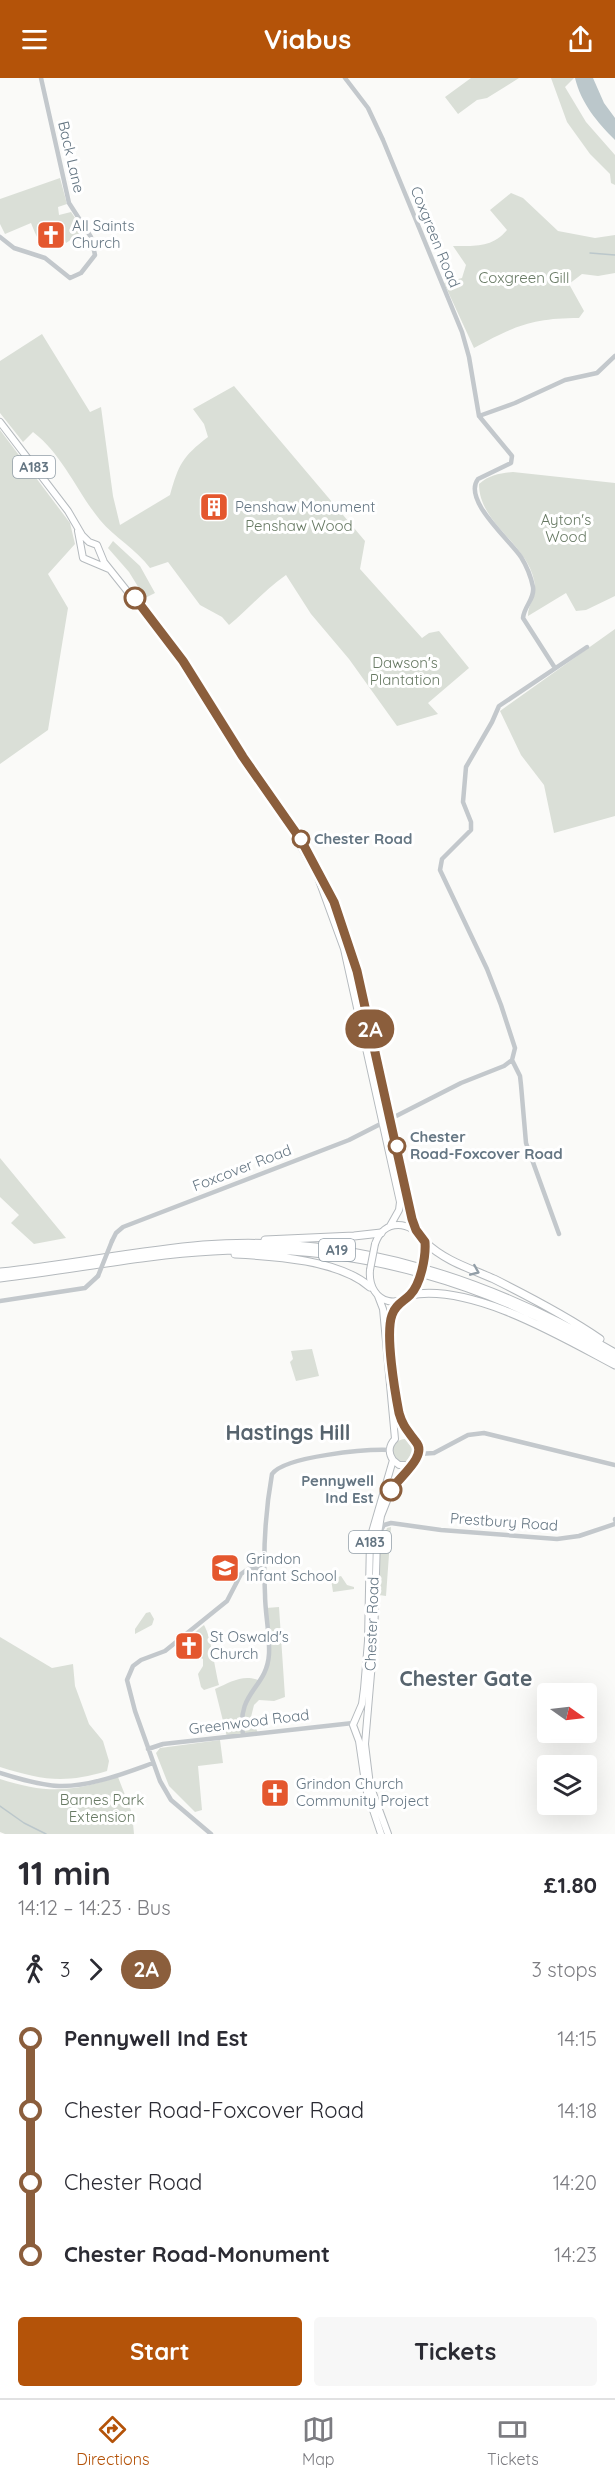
<!DOCTYPE html>
<html lang="en">
<head>
<meta charset="utf-8">
<style>
  body { margin:0; font-family:Quicksand,sans-serif; background:#f7f7f7; color:#2b2b33; height:100vh; display:flex; flex-direction:column; font-size:22px; white-space:nowrap }
  * { box-sizing:border-box; margin:0 }
  p { font-size:20px; color:#7c7c81 }
  .icon { flex:none; width:33px; height:33px; fill:none; stroke:currentColor; stroke-width:2; stroke-linecap:round; stroke-linejoin:round }
  .map { position:relative; height:1756px; overflow:hidden }
  .side { display:flex; flex-direction:column; background:#fff; flex:1 }
  .side>* { flex:none }
  .badge { padding:0 12px; border-radius:20px; font-size:21px; line-height:39px }
  .needle { width:39px; rotate:104deg }
  .controls { position:absolute; left:537px; top:1605px; display:grid; gap:12px }
  .controls a { display:grid; place-items:center; width:60px; height:60px; border-radius:6px; background:#fff; box-shadow:0 6px 24px #0002; font-size:30px }
  .map>.badge { position:absolute; translate:-50% -50%; box-shadow:0 0 0 3px #fff }
  .legs { display:flex; align-items:center; gap:9px; height:66px; padding:0 18px; font-size:20px }
  .legs p { margin-inline-start:auto }
  .summary { display:flex; align-items:center; justify-content:space-between; height:102px; padding:0 18px }
  h1 { font-size:33px; font-weight:800; line-height:45px }
  .action { display:flex; gap:12px; margin-top:auto; padding:12px 18px }
  .action a { flex:1; height:69px; border-radius:6px; background:#b45309; color:#fff; font-size:24px; font-weight:800; line-height:69px; text-align:center }
  .action a+a { background:#f7f7f7; color:#2b2b33 }
  ul { padding:0 18px; list-style:none }
  li { display:flex; align-items:center; gap:21px; height:72px; font-size:22px }
  li i { display:grid; place-items:center; width:9px; height:100%; margin:0 8px; background:currentColor }
  li i::after { content:''; width:15px; height:15px; margin:-8px; border:4px solid; border-radius:50%; background:#fff }
  li p { margin-inline-start:auto }
  li:first-child i { background:linear-gradient(#0000 50%,currentColor 0) }
  li:last-child i { background:linear-gradient(currentColor 50%,#0000 0) }
  header { display:flex; justify-content:space-between; align-items:center; height:78px; padding:0 18px; background:#b45309; color:#fff; font-size:27px; font-weight:800 }
  .dock { display:flex; justify-content:space-around; align-items:center; height:84px; border-top:2px solid #e1e1e2; background:#fff; font-size:16px; color:#7c7c81 }
  .dock a { display:grid; justify-items:center; gap:3px }
  .dock .active { color:#b45309 }
  .map>svg:first-child { display:block }
</style>
</head>
<body>
<header><svg class="icon" aria-label="menu" viewBox="0 0 24 24"><path d="M4 6h16M4 12h16M4 18h16"/></svg>Viabus<svg class="icon" aria-label="share" viewBox="0 0 24 24"><path d="M12 15V3M7 8l5-5 5 5M5 13v7h14v-7"/></svg></header>
<div class="map">
<svg width="615" height="1756" viewBox="0 0 615 1756">
  <rect width="100%" height="100%" fill="#fafaf8"/>
  <path fill="#dadfd7" d="M471,0h48l-32,20 -10,2 -19,14 -13,-17z
    M551,0h23l-9,9 21,35 29,33v30l-4,-2 -1,-9 -20,-20 -23,-32z
    M60,100l7,26 -9,3 1,8 12,-3 13,19 -18,12 -2,-4c-23,11 -25,4 -33,-16l-26,11 -5,-10v-25z
    M511,115l12,5 35,33 37,7 20,-3v38l-17,3 -16,-2 -13,10 15,27 -5,7c-46,0 -65,8 -105,30l-30,-65 18,-5 4,-13 -13,-19c21,0 39,2 54,-16l-17,-20z
    M42,256l48,78 11,-5 12,89 7,29 50,-30c9,-31 12,-38 38,-58l-4,-13 -11,-15 41,-23 131,155 -5,28 62,69 7,-5 10,-2 30,37 -41,35 10,11 -41,12 -48,-67 -38,-45 -25,-39c-22,15 -37,34 -57,50l-7,-8 -22,-12 -32,-43 -18,6c-14,-19 -36,-31 -50,-48 -23,-28 -37,-65 -67,-88l-10,10 -23,-29v-52z
    M0,352l70,93 5,21 -27,30 20,34 -20,122 -48,34z
    M513,394l102,11v113l-29,14 -10,1 -10,-18 -38,23c0,-14 10,-19 6,-36 -8,-37 -55,-57 -55,-96 10,-9 21,-11 34,-12z
    M113,463l27,25 15,27 -10,5 -16,-26 -21,-24z
    M615,551v187l-61,17 -10,-48 -23,-30 -21,-44z
    M0,1080l66,80 -32,6 -23,-21 8,-8 -19,-18z
    M312,1271l7,27 -23,5 -6,-19 3,-3 -2,-8z
    M393 1373a12 12 0 1 1 24 0a12 12 0 1 1-24 0Z
    M391,1449l-5,69 -7,-1 1,-44 7,-23z
    M341,1498l6,9 7,2v2l-21,3 -2,-13z
    M279,1529l6,90 -11,4 -15,-1 -5,5 -3,12 7,16 -31,4 -12,-48c15,-7 28,-15 43,-9 16,-21 10,-48 8,-72z
    M150,1534l4,7 -2,6 -17,9v-5l11,-16z
    M204,1547c7,12 11,44 15,60l-15,5 -3,-3 -3,-13 5,-8v-7l-4,-2 -5,-24z
    M0,1559l52,31 21,-4 2,22 14,38 14,17 6,20 -2,10c-43,13 -65,9 -107,-4z
    M220,1662l3,23 -25,3 4,44 -7,2 -26,-26 -13,-33 4,-5z
    M118,1699l14,36 2,21h-129l-5,-2v-53c47,15 71,13 118,-2z"/>
  <path fill="#bbc7cb" d="M575,0h18l11,25 11,15v22c-18,-18 -34,-37 -40,-62z"/>
  <g fill="none" stroke-linecap="round" stroke-linejoin="round">
    <path stroke="#bbc7cb" stroke-width="1.5" d="M590,175l25,2
      M0,1728l24,17 22,11"/>
    <g stroke="#b5babe" stroke-width="8">
      <path id="primary" d="M0,344l68,89 14,24 7,7 8,3 7,17 79,99 60,96 39,55 35,63 27,74 56,253 -1,8 -9,16
        M78,453l5,27 26,11
        M317,787l17,37 19,53 63,275
        M375,1166c9,-26 36,-24 50,-2l-1,13
        M370,1192c-3,35 36,44 47,11
        M378,1218l5,13 12,130c-6,6 -7,14 -2,21l-23,79 -2,102 -4,48 -2,15 -9,21 6,16 7,48 15,45
        M393,1382l6,5h12
        M388,1756l-18,-49 -5,-41 9,-105 3,-100 4,-23 11,-28 8,-12 18,-18 2,-8 -4,-9 -13,-15 -7,-28 -7,-70 4,-17 9,-11"/>
    </g>
    <g stroke="#b4b9bd" stroke-width="9">
      <path id="trunk" d="M265,1162l89,-4 27,-3
        M425,1164c20,19 44,26 69,37 36,18 73,37 106,60
        M235,1176c40,2 104,6 135,33
        M0,1194c68,-7 135,-21 203,-27 149,-11 285,33 412,108
        M0,1200c71,-8 141,-23 213,-27 142,-9 282,33 402,109
        M410,1217c62,-12 152,42 205,70"/>
    </g>
    <path stroke="#c3c8cc" stroke-width="4.5" d="M345,0l23,30 15,32 79,192 7,25 10,59 33,40 -1,7 -33,16c-16,21 32,61 43,78 5,8 10,20 12,30 2,12 -9,19 -10,31l32,50
      M0,159l14,11 31,10 25,20 11,-5 14,-18 -4,-18 -22,-34 -28,-125
      M479,338l36,-13 50,-23 32,-7 18,-17
      M512,982l3,-12 -14,-43 -14,-36 -47,-99 2,-11 29,-29v-8l-8,-20 3,-35 26,-45 7,-16 88,-59
      M512,982l8,16 1,9 5,58 33,91
      M112,1163l4,-8 7,-6 226,-87 112,-57 43,-17 8,-6
      M0,1223l85,-13 13,-12
      M419,1376l15,-1 34,-18 16,-2 131,32
      M615,1441v1
      M381,1452l3,-5 7,-2 50,7 116,9 22,-3 36,-12
      M243,1657c-7,-44 24,-46 26,-81 1,-20 -4,-40 -4,-60 -2,-40 0,-81 7,-120 13,-18 95,-25 118,-24
      M148,1671l15,-5 190,-21
      M0,1695c19,6 39,12 59,13 31,1 66,-13 94,-23
      M211,1756l-40,-34 -11,-19 -25,-70 -8,-31 6,-14 8,-6 24,-9 62,-50 14,-27 7,-5 16,-1"/>
    <use href="#primary" stroke="#fff" stroke-width="6"/>
    <use href="#trunk" stroke="#fff" stroke-width="7"/>
    <g stroke="#b5babe" stroke-width="8" stroke-linecap="butt">
      <path id="primary-bridge" d="M370,1192l5,-26
        M417,1203l7,-26"/>
    </g>
    <path stroke="#c3c8cc" stroke-width="4.5" d="M98,1198l14,-35"/>
    <use href="#primary-bridge" stroke="#fff" stroke-width="6"/>
  </g>
  <defs><path id="oneway-chevron" d="M-2-3.5L2.5 0L-2 3.5" fill="none" stroke-width="1.6" stroke-linecap="round" stroke-linejoin="round" transform="scale(1.5)"/></defs>
  <use stroke="#939fa8" href="#oneway-chevron" transform="translate(475 1193) rotate(23)"/>
  <g fill="none" stroke-linecap="round" stroke-linejoin="round">
    <g stroke="#fff" stroke-width="14">
      <path id="line-1" d="M135,520l48,63 60,96 58,83 33,62 23,69 55,248 4,11 9,12c1,14 -4,42 -15,53 -7,7 -15,10 -18,20 -7,19 3,77 7,98 4,14 9,18 17,29 12,14 -17,35 -25,48"/>
    </g>
    <use href="#line-1" stroke="#8b5e3c" stroke-width="9"/>
  </g>
  <defs>
    <g id="church-square" transform="scale(1.5)"><rect x="-9" y="-9" width="18" height="18" rx="4" fill="#e4572e" stroke="#fff"/><path d="M-1.2-6h2.4v3.5h3.3v2.4h-3.3V6h-2.4V-.1h-3.3v-2.4h3.3Z" fill="#fff"/></g>
    <g id="building-square" transform="scale(1.5)"><rect x="-9" y="-9" width="18" height="18" rx="4" fill="#e4572e" stroke="#fff"/><path d="M-4-6H4V6H1V3H-1V6H-4ZM-2.5-4.3h1.7v1.8h-1.7ZM.8-4.3h1.7v1.8H.8ZM-2.5-1h1.7V.8h-1.7ZM.8-1h1.7V.8H.8Z" fill="#fff"/></g>
    <g id="school-square" transform="scale(1.5)"><rect x="-9" y="-9" width="18" height="18" rx="4" fill="#e4572e" stroke="#fff"/><path d="M0-5L7-2L0 1L-7-2ZM-4 1L0 2.5L4 1V4Q0 6-4 4Z" fill="#fff"/></g>
  </defs>
  <g fill-rule="evenodd">
    <use href="#church-square" x="51" y="157"/>
    <use href="#building-square" x="214" y="429"/>
    <use href="#school-square" x="225" y="1490"/>
    <use href="#church-square" x="189" y="1568"/>
    <use href="#church-square" x="275" y="1715"/>
  </g>
  <g fill="#fff" stroke="#8b5e3c" stroke-width="3">
    <circle cx="135" cy="520" r="10"/>
    <circle cx="301" cy="761" r="8"/>
    <circle cx="397" cy="1068" r="8"/>
    <circle cx="391" cy="1412" r="10"/>
  </g>
  <g text-anchor="middle" stroke-width="6" stroke-linejoin="round" paint-order="stroke">
    <g fill="#fff" stroke="#939fa8" stroke-width="1.5">
      <rect x="13" y="378" width="42" height="22" rx="4.5"/>
      <rect x="319" y="1161" width="36" height="22" rx="4.5"/>
      <rect x="349" y="1453" width="42" height="22" rx="4.5"/>
    </g>
    <g font-size="14" font-weight="bold" fill="#657683">
      <text x="34" y="394">A183</text>
      <text x="337" y="1177">A19</text>
      <text x="370" y="1469">A183</text>
    </g>
    <g font-size="15" fill="#657683" stroke="#fff">
      <text transform="translate(71 79) rotate(77)" y="5">Back Lane</text>
      <text transform="translate(435 159) rotate(68)" y="5">Coxgreen Road</text>
      <text transform="translate(242 1090) rotate(-21)" y="5">Foxcover Road</text>
      <text transform="translate(504 1444) rotate(4)" y="5">Prestbury Road</text>
      <text transform="translate(372 1546) rotate(-88)" y="5">Chester Road</text>
      <text transform="translate(249 1644) rotate(-7)" y="5">Greenwood Road</text>
    </g>
    <g font-size="15" fill="#657683" stroke="#fff" text-anchor="start">
      <text x="72" y="153">All Saints<tspan x="72" dy="17">Church</tspan></text>
      <text x="235" y="434">Penshaw Monument</text>
      <text x="246" y="1486">Grindon<tspan x="246" dy="17">Infant School</tspan></text>
      <text x="210" y="1564">St Oswald's<tspan x="210" dy="17">Church</tspan></text>
      <text x="296" y="1711">Grindon Church<tspan x="296" dy="17">Community Project</tspan></text>
    </g>
    <g font-size="15" fill="#687a64" stroke="#fff">
      <text x="524" y="205">Coxgreen Gill</text>
      <text x="566" y="447">Ayton's<tspan x="566" dy="17">Wood</tspan></text>
      <text x="299" y="453">Penshaw Wood</text>
      <text x="405" y="590">Dawson's<tspan x="405" dy="17">Plantation</tspan></text>
      <text x="102" y="1727">Barnes Park<tspan x="102" dy="17">Extension</tspan></text>
    </g>
    <g font-size="15" font-weight="bold" fill="#657683" stroke="#fff" text-anchor="start">
      <text x="314" y="766">Chester Road</text>
      <text x="410" y="1064">Chester<tspan x="410" dy="17">Road-Foxcover Road</tspan></text>
      <text x="374" y="1408" text-anchor="end">Pennywell<tspan x="374" dy="17">Ind Est</tspan></text>
    </g>
    <g font-size="21" font-weight="bold" fill="#57646e" stroke="#fff">
      <text x="288" y="1362">Hastings Hill</text>
      <text x="466" y="1608">Chester Gate</text>
    </g>
  </g>
</svg>
<div class="controls">
<a><svg class="needle" viewBox="-14 -14 28 28"><path d="M0-13l5 13h-10z" fill="#e53935"/><path d="M0 13l5-13h-10z" fill="#7c7c81"/></svg></a>
<a><svg class="icon" aria-label="layers" viewBox="0 0 24 24"><path d="M12 4l9 5-9 5-9-5zM3 14l9 5 9-5"/></svg></a>
</div>
<b class="badge" style="left:370px;top:951px;background:#8b5e3c;color:#fff">2A</b>
</div>
<section class="side">
<div class="summary"><div><h1>11 min</h1><p>14:12 – 14:23 · Bus</p></div><b>£1.80</b></div>
<div class="legs"><svg class="icon" aria-label="walk" viewBox="0 0 24 24"><circle cx="13" cy="4" r="2"/><path d="M13 8l-2 6 4 7M11 14l-3 7M7 12l3-4h3l4 4"/></svg>3<svg class="icon" aria-label="forward" viewBox="0 0 24 24"><path d="M9 5l7 7-7 7"/></svg><b class="badge" style="background:#8b5e3c;color:#fff">2A</b><p>3 stops</p></div>
<ul>
<li><i style="color:#8b5e3c"></i><b>Pennywell Ind Est</b><p>14:15</p></li>
<li><i style="color:#8b5e3c"></i><span>Chester Road-Foxcover Road</span><p>14:18</p></li>
<li><i style="color:#8b5e3c"></i><span>Chester Road</span><p>14:20</p></li>
<li><i style="color:#8b5e3c"></i><b>Chester Road-Monument</b><p>14:23</p></li>
</ul>
<div class="action"><a>Start</a><a>Tickets</a></div>
</section>
<nav class="dock">
<a class="active"><svg class="icon" aria-label="directions" viewBox="0 0 24 24"><path d="M12 3l9 9-9 9-9-9zM9 14v-3h6M13 9l2 2-2 2"/></svg>Directions</a>
<a><svg class="icon" aria-label="map" viewBox="0 0 24 24"><path d="M3 6l6-2 6 2 6-2v14l-6 2-6-2-6 2zM9 4v14M15 6v14"/></svg>Map</a>
<a><svg class="icon" aria-label="tickets" viewBox="0 0 24 24"><path d="M3 7h18v10H3zM15 7v10"/></svg>Tickets</a>
</nav>
</body>
</html>
